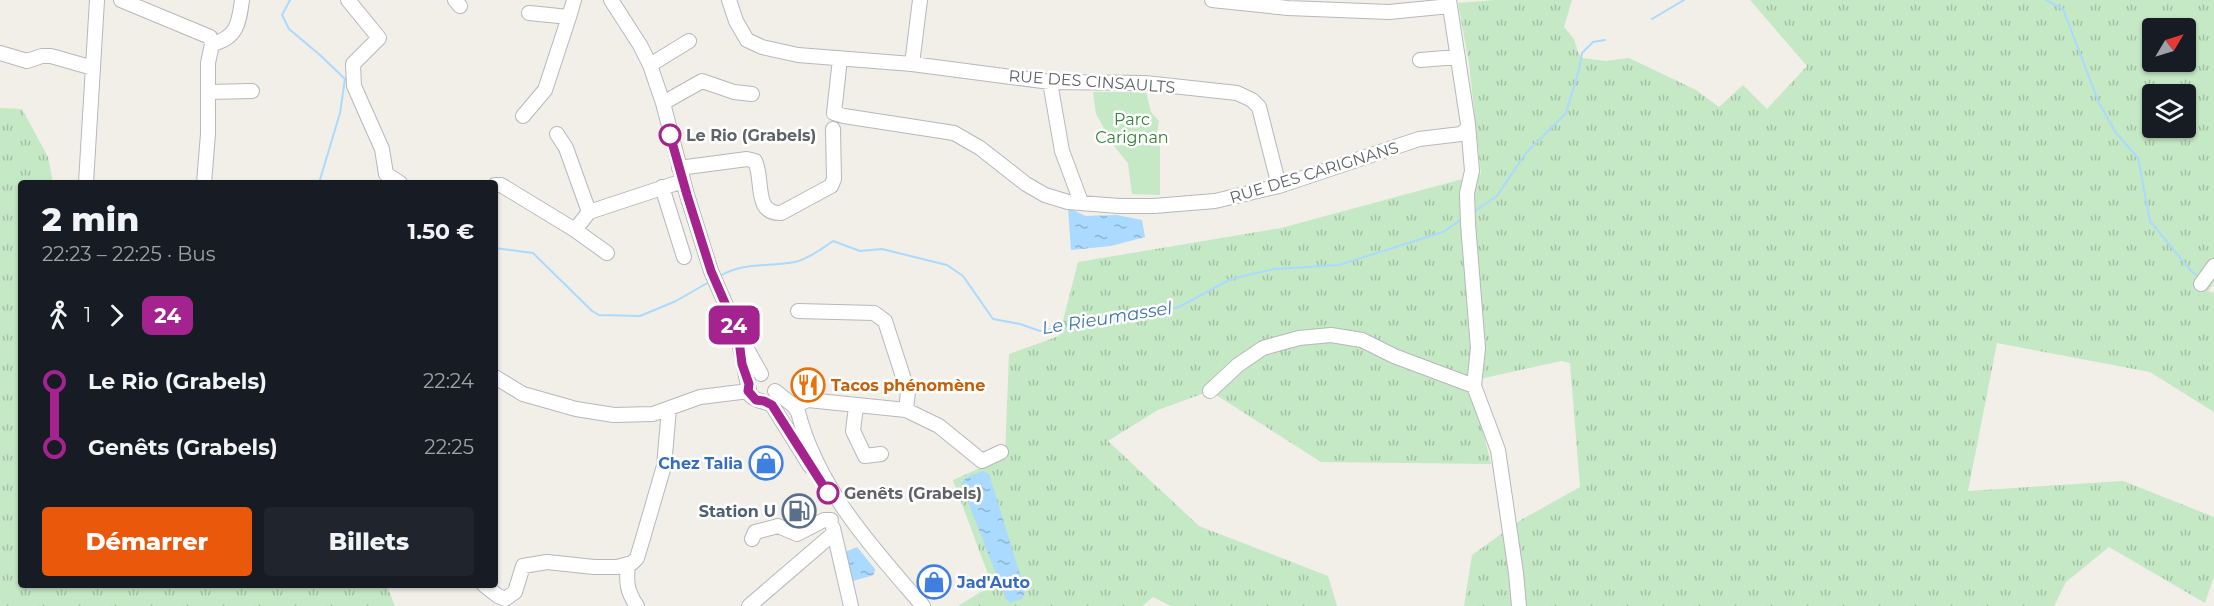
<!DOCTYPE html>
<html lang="fr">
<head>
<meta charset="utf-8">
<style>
  body { margin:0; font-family:Montserrat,sans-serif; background:#20242c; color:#f1f3f6; height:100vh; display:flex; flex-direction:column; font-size:22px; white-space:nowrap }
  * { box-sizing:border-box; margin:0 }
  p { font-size:20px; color:#9ea1a6 }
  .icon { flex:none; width:33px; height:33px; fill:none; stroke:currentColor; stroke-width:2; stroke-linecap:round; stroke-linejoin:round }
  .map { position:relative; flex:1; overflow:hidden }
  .side { position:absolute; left:18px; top:180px; width:480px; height:408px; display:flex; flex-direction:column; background:#171b24; border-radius:6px; box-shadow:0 2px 4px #0004 }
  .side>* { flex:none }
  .badge { padding:0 12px; border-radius:9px; font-size:21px; line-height:39px }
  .needle { width:39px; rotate:52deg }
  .tools { position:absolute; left:2142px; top:18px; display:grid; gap:12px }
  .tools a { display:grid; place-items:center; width:54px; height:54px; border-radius:6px; background:#171b24; box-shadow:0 2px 4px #0004; font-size:30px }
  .map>.badge { position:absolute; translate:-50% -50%; box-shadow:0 0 0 3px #fff }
  .legs { display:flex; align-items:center; gap:9px; height:66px; padding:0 24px; font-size:20px }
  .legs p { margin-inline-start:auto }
  .headline { display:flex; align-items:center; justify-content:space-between; height:102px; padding:0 24px }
  h1 { font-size:33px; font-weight:800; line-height:45px }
  .action { display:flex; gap:12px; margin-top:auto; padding:12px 24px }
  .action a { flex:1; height:69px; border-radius:6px; background:#ea580c; color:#fff; font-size:24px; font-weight:800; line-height:69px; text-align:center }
  .action a+a { background:#20242c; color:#f1f3f6 }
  ul { padding:0 24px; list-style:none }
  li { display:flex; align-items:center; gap:21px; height:66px; font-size:22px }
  li i { display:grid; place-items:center; width:9px; height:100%; margin:0 8px; background:currentColor }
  li i::after { content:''; width:15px; height:15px; margin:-8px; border:4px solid; border-radius:50%; background:#171b24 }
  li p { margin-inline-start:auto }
  li:first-child i { background:linear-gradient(#0000 50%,currentColor 0) }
  li:last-child i { background:linear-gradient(currentColor 50%,#0000 0) }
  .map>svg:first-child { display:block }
</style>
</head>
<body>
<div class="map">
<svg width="2214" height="606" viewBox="0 0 2214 606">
  <defs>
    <pattern id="grass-tufts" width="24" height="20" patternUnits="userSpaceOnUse" patternTransform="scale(1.5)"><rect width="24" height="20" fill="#c5e8c5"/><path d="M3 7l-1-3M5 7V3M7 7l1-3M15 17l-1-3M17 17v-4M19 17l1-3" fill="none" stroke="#a3c0a4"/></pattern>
    <pattern id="water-ripples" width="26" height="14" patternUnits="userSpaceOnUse" patternTransform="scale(1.5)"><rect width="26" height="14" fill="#aadaff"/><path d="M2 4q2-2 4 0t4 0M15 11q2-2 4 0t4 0" fill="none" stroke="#8eb4d2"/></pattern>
  </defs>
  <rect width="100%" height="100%" fill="#f1efe8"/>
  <path fill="url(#grass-tufts)" fill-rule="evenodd" d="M1495,0h77l-8,27 10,12 4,13 4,6 24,3 23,-3 67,32 23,17 24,-22 24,24 40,-43 -57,-66h464v283l-6,8 6,2v119l-64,-40 -153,-29 -29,148 155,-10 91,36v59l-9,27 -96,-56 -43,35 -12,24h-590l8,-51 49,-35 59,-33 -10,-124 -9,-2 -90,20 20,83 -170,-2 -111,-71 -52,19 -50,31 91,85 129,50 9,30h-166l-18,-9 -11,9h-184l34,-21 -39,-105 52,-23 4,-103 50,-18 19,-74 203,-34 200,-54 -12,-111 -11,-60zM2152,28h34v34h-34zM2152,94h34v34h-34z
    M0,108l22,1 26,48 5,26h-32v402h361l5,1 8,20h-395z"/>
  <path fill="#c5e8c5" d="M1093,92h53l5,20 8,9 -2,11 3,2v61l-28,-1 -4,-31 -14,-17 -18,-32z"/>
  <path fill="url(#water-ripples)" d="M1068,208l18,8 31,-1 25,5 3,17 -34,9 -40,4z
    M983,471l6,3 34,110 2,8 -3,7 -12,4 -4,-4 -45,-115 6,-7z
    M857,547l18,22 -1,6 -21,6 -8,-29z"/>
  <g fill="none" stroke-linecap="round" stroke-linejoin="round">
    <path stroke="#aadaff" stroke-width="2" d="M290,0l-8,15 7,14 31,26 25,24 -5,34 -21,70
      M2046,0l17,9 36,94 17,30 22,25 12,63 41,50 8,6
      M1652,19l32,-19
      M1472,213l25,-17 28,-42 41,-41 13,-43 3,-17 11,-11 12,-2
      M495,248l38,5 59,58 7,4 41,1 36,-15 33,-19
      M720,276c23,-14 49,-9 75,-14 13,-3 27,-13 38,-21l27,10 22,-2 65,16 16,11 30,43 27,5 20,7 139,-24 52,-28 43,-10 65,-4 104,-33 19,-13"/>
    <g stroke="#b5b8bc" stroke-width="16">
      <path id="minor" d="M121,0l89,37 2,7 -4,19v71l-4,49
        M348,0l31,38 -26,26 1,22 28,63 4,25 14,9
        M455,0l5,6
        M611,0l29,45 10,20 13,38 24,92 24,76 27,62 23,41
        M729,0l7,21 11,19 15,7 36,8 114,9 138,18 95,1 92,10 15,7 7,7 20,79
        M1212,0l76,8 101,4 61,-6
        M1449,0l19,124 4,47 -5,22 1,31 10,124 -4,38 24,64 18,123 3,33
        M529,13l40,4 5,-17
        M212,44c25,-6 27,-21 30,-44
        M0,53l27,8 15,-5h9l42,12
        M840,59l-6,54 10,3 110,17 26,15 46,36 19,11 23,7 51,4h35l61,-5 64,-15 140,-47 42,-5 6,-5
        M1420,60l38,-3
        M912,64l8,-64
        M650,65l39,-24
        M1050,82l12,69 19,51
        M208,92l44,-1
        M663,103l39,-22 32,11 18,2
        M523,116l22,-26 24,-73
        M557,134l9,14 23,64
        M679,168l68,-9 8,2c9,19 -2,53 26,52l50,-27 3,-7 -1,-50
        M86,183l11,-183
        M495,185h6l74,45 32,23
        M662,187l22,70
        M575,230l14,-18 94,-31
        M2201,284l13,-18
        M798,311l76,2 11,8 23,71 -2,18
        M739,342l11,53c6,7 15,6 22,10l38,61
        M495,377l28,17 53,15 38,6 39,-1 47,-17 49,-6
        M775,391l19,15 4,6c20,77 74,135 125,194
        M1210,391l28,-26 25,-17 36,-10 32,-3 31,5 32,16 80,30
        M794,406l14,-6 98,10 33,16 43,35 19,-9
        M856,406l-3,25 12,25 16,-2
        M833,528l18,78
        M752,539l3,-7 23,-6 19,8 27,-14h7
        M628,565c-2,17 -1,27 9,41
        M484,585l14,11 7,3 10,-7 8,-26 24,-4 47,5h23l15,-4 5,-5 6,-20 21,-72 5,-57
        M749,606l85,-73"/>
    </g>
    <use href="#minor" stroke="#fff" stroke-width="14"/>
  </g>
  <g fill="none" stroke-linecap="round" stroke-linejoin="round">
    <g stroke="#fff" stroke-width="14">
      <path id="line-1" d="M670,135l17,60 24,76 27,62 4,31 7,20 -1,7 8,9 8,1 8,4 56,88"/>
    </g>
    <use href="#line-1" stroke="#a4238f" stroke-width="9"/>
  </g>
  <defs>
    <g id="restaurant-ring" transform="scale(1.725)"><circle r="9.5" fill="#fff" stroke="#e8710a" stroke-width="1.5"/><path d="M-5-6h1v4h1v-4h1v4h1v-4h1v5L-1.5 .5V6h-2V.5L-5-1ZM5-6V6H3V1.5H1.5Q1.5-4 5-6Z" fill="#e8710a"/></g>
    <g id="shop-ring" transform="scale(1.725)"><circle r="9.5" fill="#fff" stroke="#3f7fe0" stroke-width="1.5"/><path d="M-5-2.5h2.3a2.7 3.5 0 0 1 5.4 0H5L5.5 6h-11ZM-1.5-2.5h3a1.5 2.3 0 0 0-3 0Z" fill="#3f7fe0"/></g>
    <g id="fuel-ring" transform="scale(1.725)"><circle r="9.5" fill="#fff" stroke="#5c6f8a" stroke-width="1.5"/><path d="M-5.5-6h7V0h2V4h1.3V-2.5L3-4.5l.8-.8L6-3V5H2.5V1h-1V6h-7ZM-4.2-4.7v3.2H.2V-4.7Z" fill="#5c6f8a"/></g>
  </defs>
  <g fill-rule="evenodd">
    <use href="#restaurant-ring" x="808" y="385"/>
    <use href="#shop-ring" x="766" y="463"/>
    <use href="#fuel-ring" x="799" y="511"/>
    <use href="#shop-ring" x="934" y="582"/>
  </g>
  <g fill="#fff" stroke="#a4238f" stroke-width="3">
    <circle cx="670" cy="135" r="10"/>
    <circle cx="828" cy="493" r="10"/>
  </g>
  <g text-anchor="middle" stroke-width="5" stroke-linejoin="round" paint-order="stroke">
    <g font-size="16" fill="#5f6368" stroke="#fff">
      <text transform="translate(1092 81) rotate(4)" y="6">RUE DES CINSAULTS</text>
      <text transform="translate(1314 172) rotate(-17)" y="6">RUE DES CARIGNANS</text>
    </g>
    <g font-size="16" fill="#348238" stroke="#fff">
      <text x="1132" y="125">Parc<tspan x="1132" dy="18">Carignan</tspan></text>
    </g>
    <g font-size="16" font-weight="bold" fill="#5f6368" stroke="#fff" text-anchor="start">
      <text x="686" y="141">Le Rio (Grabels)</text>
      <text x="844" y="499">Genêts (Grabels)</text>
    </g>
    <g font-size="16" font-weight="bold" fill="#c56008" stroke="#fff" text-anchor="start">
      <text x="831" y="391">Tacos phénomène</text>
    </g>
    <g font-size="16" font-weight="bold" fill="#366cbe" stroke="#fff" text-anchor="end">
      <text x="743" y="469">Chez Talia</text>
      <text x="957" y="588" text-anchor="start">Jad'Auto</text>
    </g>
    <g font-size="16" font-weight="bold" fill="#4e5e75" stroke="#fff" text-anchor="end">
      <text x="776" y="517">Station U</text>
    </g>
    <g font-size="18" font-style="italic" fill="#4174aa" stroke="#fff">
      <text transform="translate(1107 318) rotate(-9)" y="6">Le Rieumassel</text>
    </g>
  </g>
</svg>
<div class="tools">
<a><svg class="needle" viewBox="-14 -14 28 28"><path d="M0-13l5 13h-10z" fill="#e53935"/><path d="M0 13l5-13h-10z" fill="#9ea1a6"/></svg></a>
<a><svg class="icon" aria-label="layers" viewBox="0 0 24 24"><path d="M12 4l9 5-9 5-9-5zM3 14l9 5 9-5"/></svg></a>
</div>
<b class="badge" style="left:734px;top:325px;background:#a4238f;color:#fff">24</b>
<section class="side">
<div class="headline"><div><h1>2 min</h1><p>22:23 – 22:25 · Bus</p></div><b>1.50 €</b></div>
<div class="legs"><svg class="icon" aria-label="walk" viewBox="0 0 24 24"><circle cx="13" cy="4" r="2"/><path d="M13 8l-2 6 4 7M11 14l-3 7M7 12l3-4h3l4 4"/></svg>1<svg class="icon" aria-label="forward" viewBox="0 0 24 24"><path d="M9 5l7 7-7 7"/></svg><b class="badge" style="background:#a4238f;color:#fff">24</b></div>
<ul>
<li><i style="color:#a4238f"></i><b>Le Rio (Grabels)</b><p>22:24</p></li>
<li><i style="color:#a4238f"></i><b>Genêts (Grabels)</b><p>22:25</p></li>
</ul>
<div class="action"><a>Démarrer</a><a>Billets</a></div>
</section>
</div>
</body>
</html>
